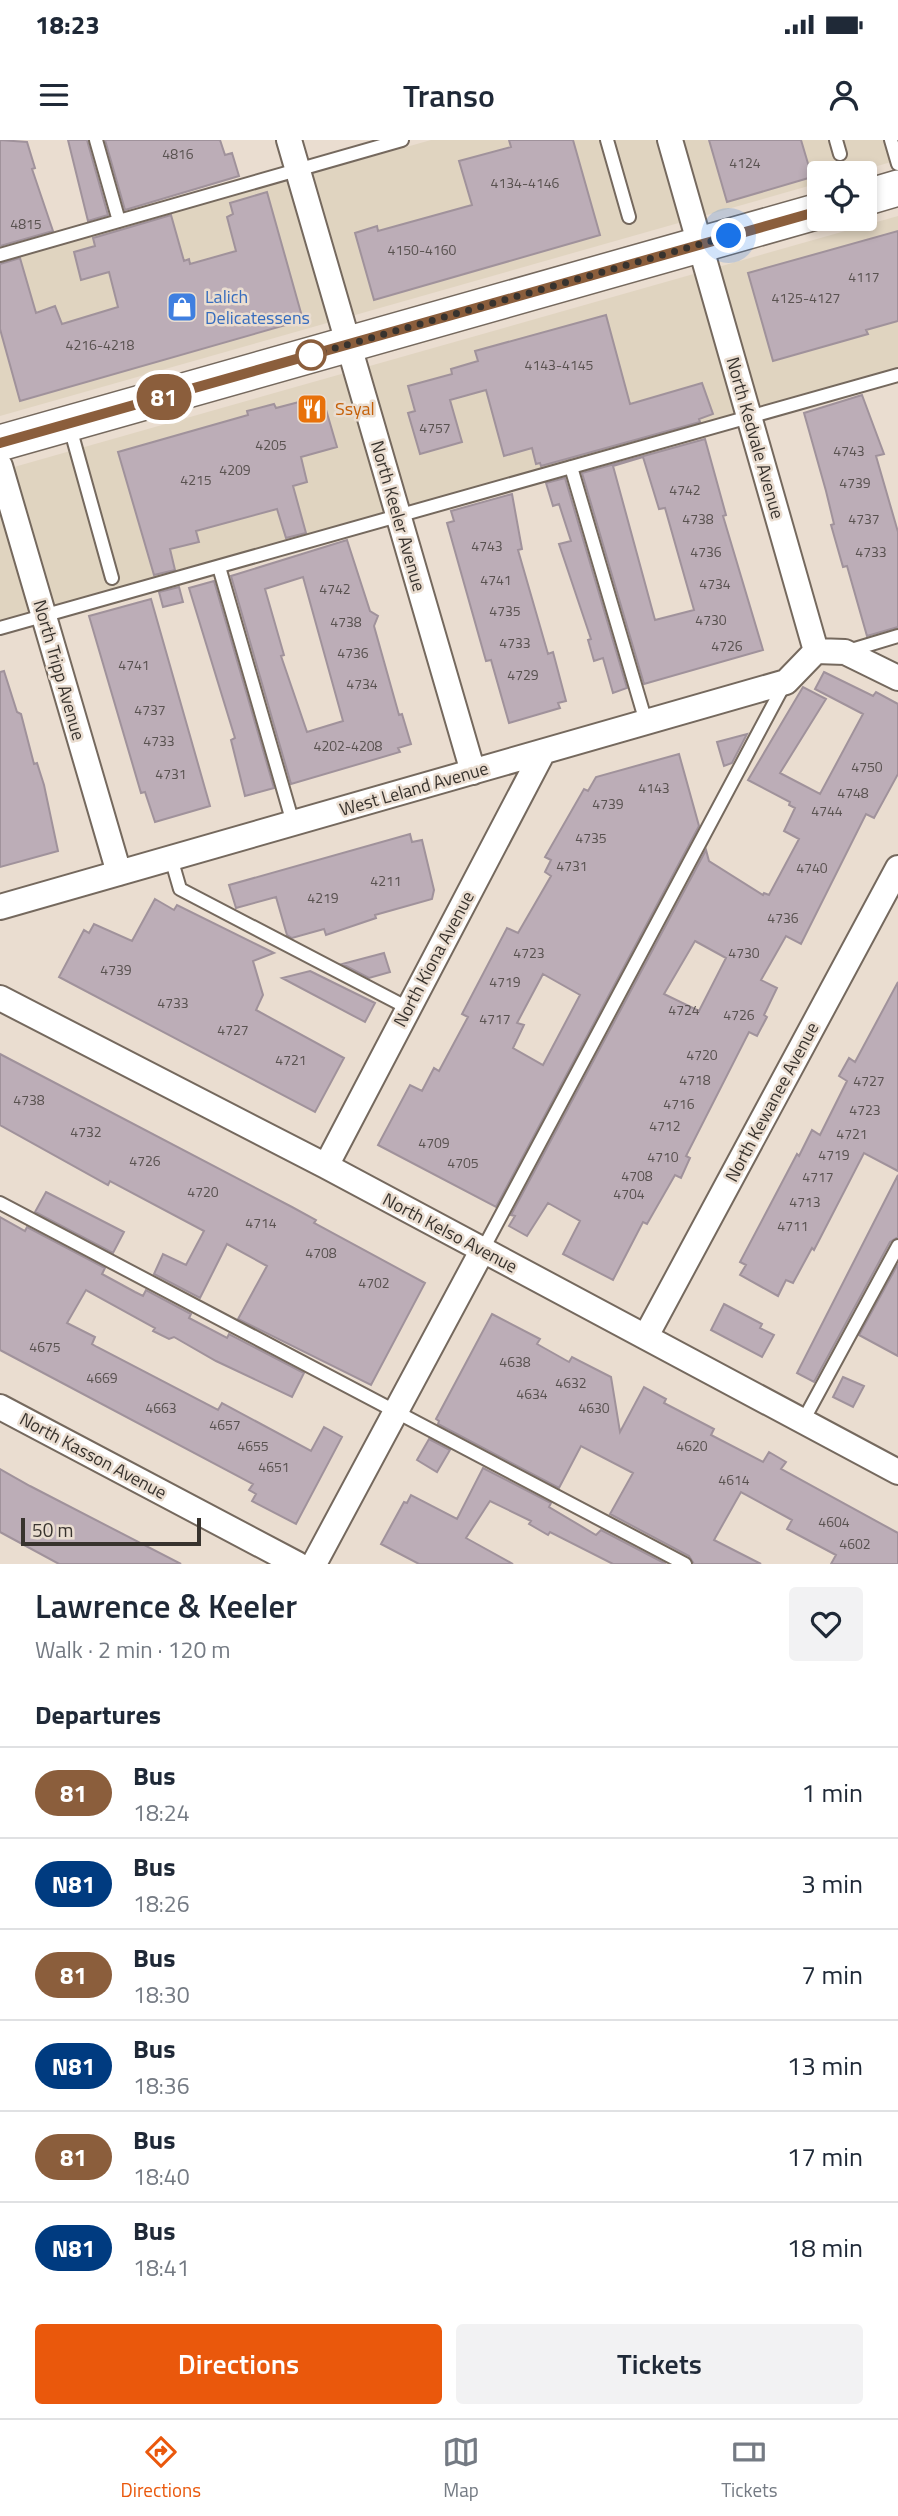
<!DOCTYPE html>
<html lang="en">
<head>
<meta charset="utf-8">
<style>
  body { margin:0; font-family:"Titillium Web",sans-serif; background:#f2f2f3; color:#1f2937; height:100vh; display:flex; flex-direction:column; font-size:26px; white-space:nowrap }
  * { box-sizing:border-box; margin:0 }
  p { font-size:23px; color:#747a83 }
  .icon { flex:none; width:38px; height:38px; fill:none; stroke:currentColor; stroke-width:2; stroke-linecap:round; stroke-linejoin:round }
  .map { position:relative; height:1424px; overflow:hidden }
  .panel { display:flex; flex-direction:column; background:#fff; flex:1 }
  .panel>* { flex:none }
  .badge { padding:0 14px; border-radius:23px; font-size:24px; line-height:46px }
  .buttons { position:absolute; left:807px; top:21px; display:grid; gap:14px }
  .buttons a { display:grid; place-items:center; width:70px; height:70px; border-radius:7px; background:#fff; box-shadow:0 4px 10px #0003; font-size:35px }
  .scale { position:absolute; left:21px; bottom:18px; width:180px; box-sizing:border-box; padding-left:7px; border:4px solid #38332e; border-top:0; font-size:19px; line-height:24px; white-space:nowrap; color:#38332e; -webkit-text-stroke:5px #eaddd0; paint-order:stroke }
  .you { position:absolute; width:35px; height:35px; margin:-18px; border:5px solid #fff; border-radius:50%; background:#1a73e8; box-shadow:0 0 0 10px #1a73e833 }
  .map>.badge { position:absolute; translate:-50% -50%; box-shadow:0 0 0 4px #fff }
  h2 { padding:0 35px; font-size:26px; line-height:63px }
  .round { display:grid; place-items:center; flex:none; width:74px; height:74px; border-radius:7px; background:#f2f2f3 }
  .overview { display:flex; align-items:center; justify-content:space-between; height:119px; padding:0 35px }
  h1 { font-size:33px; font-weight:600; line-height:52px }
  .action { display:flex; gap:14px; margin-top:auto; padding:14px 35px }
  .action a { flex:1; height:80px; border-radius:7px; background:#ea580c; color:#fff; font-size:28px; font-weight:600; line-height:80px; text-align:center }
  .action a+a { background:#f2f2f3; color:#1f2937 }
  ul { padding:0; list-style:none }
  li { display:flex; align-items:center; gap:21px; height:91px; padding:0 35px; border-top:2px solid #e0e1e3 }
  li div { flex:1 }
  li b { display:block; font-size:26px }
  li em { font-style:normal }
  li .badge { min-width:77px; font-weight:700; text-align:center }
  .status { display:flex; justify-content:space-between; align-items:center; height:49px; padding:0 35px; background:#fff; direction:ltr }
  .status svg { height:19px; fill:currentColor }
  header { display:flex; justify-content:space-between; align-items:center; height:91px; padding:0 35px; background:#fff; font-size:32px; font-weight:600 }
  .menu { display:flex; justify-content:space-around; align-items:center; height:98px; border-top:2px solid #e0e1e3; background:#fff; font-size:19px; color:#747a83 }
  .menu a { display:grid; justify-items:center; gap:4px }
  .menu .active { color:#ea580c }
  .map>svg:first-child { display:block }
</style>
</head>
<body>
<div class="status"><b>18:23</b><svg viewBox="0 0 49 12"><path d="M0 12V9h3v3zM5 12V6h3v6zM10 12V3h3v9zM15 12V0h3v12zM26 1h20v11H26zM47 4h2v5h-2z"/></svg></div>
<header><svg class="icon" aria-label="menu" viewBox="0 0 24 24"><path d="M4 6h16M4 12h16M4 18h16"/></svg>Transo<svg class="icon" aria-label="person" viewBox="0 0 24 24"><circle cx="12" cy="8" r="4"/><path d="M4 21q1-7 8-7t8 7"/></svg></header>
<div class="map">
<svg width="898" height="1424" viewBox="0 0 898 1424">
  <rect width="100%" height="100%" fill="#eaddd0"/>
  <path fill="#e0d4c0" d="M431,0h467v20l-45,13h-34v10l-819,233v-154z
    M898,76v152l-898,255v-152z"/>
  <path fill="#bcadb7" stroke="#a0929b" stroke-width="2" fill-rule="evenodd" d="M0,0l27,2 8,26 -3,1 21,62 -53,15z
    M68,0h19l21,75 -20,6z
    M105,0h115l5,15 7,-2 7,23 -114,34z
    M509,0h64l27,95 -226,65 -19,-67 22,-7 1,5 94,-26 -13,-44 52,-14z
    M709,0h92l11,37 -85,25z
    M267,52l36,128 -283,81 -20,-72v-65l20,-6 16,55 19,-7 7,18 56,-17 -9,-35 -28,8 -7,-28 21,-6 -2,-8 78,-23 13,46 5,-2 1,5 46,-13 -9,-34 6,-3 -3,-11z
    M898,91v90l-32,9 2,4 -95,27 -25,-88z
    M606,175l24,89 72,-21 11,31 -14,5 1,3 -159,44 -1,-3 -4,1 -4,-16 -28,8 -18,-66 -36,10 12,42 -42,12 -12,-41 7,-2 -7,-25 44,-12 -1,-5 27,-8 -3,-10z
    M862,255l22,59 -8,2 22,76v95l-31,9 -20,-70 -4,1 -12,-42 3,-1 -8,-33 -22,-78z
    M322,256l15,51 -36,10 6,25 -14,4 13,47 -20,5 -9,-29 -81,22 3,11 -29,7 5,21 -21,5 -36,-123 130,-37 -1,-4 27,-7 2,4z
    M705,299l21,76 -3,1 40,134 -119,34 -62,-211zM643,317l16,52 6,-1 29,102 -39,10 -42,-154z
    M565,338l62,210 -14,5 -10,-35 -9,3 -6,-21 3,-1 -32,-95 12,-3 -12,-37 -6,2 -7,-23z
    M512,354l10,55 -4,1 30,104 5,-2 13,49 -8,2 2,5 -51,15 -18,-63 -5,1 -39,-138 7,-2 -3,-10z
    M347,400l23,71 8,5 -4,10 25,89 3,-1 9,30 -13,4 2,4 -109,32 -60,-208zM303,437l40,144 -36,11 -26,-76 3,-1 -19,-66z
    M214,441l60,207 -29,8 -14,-56 4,-2 -46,-150z
    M179,447l4,15 -20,5 -4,-15z
    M151,459l59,207 -55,16 -10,-30 -4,1 -52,-177z
    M4,531l13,41 4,2 13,50 3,-1 7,22 14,66 -58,16v-195z
    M824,532l49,24 3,-4 22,12v70l-24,44 -8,-4 -65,130 -15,-8 -25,44 16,8 -13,27 3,2 -10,19 -8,-4 -63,124 4,2 -9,20 -6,-3 -28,49 -4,-2 -30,58 -50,-26 17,-33 -32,-18 -21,33 -18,-10 6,-10 -4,-1 195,-365 3,11 54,34 1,-2 5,2 30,-56 -15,-8 11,-23 -6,-3 1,-3 -42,-22 55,-93 23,12 -46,74 40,21 43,-80 -48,-25zM695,801l31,17 -27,53 -35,-17z
    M747,594l-15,29 -8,3 -7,-24z
    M679,614l20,72 -203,381 -118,-62 32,-60 12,6 12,-23 5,3 29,-54 -6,-3 45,-86 11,5 33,-57 -6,-4 6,-12 -6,-3 39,-68 4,2 8,-14zM543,834l37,21 -37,70 -30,-17 11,-23 -7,-2z
    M410,694l2,8 10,-2 12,50 -2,9 -57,16 1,3 -50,17 -2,-6 -32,9 -5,-3 -11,-38 -40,11 -7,-23z
    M155,759l19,11 3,-5 97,48 -21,8 10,34 -7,15 88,48 -29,54 -256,-135 25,-47 5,3 5,-9 38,17z
    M384,813l6,19 -21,6 -27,-14z
    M310,831l65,32 -10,19 -83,-44z
    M898,842v189l-34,-18 -50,97 -2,-2 -19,35 -7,-3 -8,16 -38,-21 6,-10 -6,-3 57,-108 2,2 13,-26 8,5 27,-54 -8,-5 10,-18 6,4z
    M0,914l292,153 24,13 -2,3 111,60 -54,102 -133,-66 29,-53 -40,-22 -27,54 -46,-24 9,-20 23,11 18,-34 -94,-50 -2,4 -108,-60z
    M898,1035v62l-8,5 -76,140 -17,-9z
    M46,1052l78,40 -11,21 -78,-41z
    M0,1077l25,14 2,-4 78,41 -3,6 33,18 8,4 3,-6 45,24 -2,4 38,20 2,-4 75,39 -12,24 -76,-36 -42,-24 -5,2 -16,-8 2,-3 -69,-38 -19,33 28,14 -3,7 5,3 121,63 4,-7 89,48 13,-24 18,10 -46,87 -44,-23 4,-7 -7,-4 4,-6 -253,-134z
    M898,1124v92l-39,-21z
    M724,1164l38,20 -2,4 14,7 -12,22 -51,-27z
    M492,1174l48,25 -3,5 32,18 3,-5 39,20 9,55 24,-45 22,12 -2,4 50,26 -3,6 52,27 6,-10 17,10 -5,7 117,64v31h-67l5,-9 -49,-26 5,-9 -51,-28 -27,48 47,24h-67l-5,-8 -79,-42 23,-41 -52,-27 -22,42 -121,-64 1,-3 -3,-2z
    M843,1237l21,9 -11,21 -20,-10z
    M429,1299l21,11 -13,22 -20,-12z
    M483,1328l68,35 -2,4 47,28 5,-5 65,34h-53l-63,-32 -2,3 -19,-11 2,-3 -41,-20 -24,37 47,26h-94l-38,-20 23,-42 3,1 4,-8 46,24z
    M0,1329l30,17 151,78h-122l-59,-32z"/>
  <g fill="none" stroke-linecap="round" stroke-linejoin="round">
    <g stroke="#75695e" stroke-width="16">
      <path id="service" d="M96,0l23,81
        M607,0l22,77
        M836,0l4,14
        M891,0l7,24
        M0,115l402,-115
        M69,284l43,154
        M571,327l75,255
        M219,427l74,256
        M0,488l898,-253
        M848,511l50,-15
        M171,718l9,31 228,119
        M0,1063l685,361
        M482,1111l303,-568
        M803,1281l95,-175"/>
    </g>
    <g stroke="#75695e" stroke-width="28">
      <path id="minor" d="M289,0l184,632
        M670,0l146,511
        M0,326l119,407
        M816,511l29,1 53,26
        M0,767l786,-225 30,-31
        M0,858l326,168 572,306
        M326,1026l217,-414
        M646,1196l252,-468
        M0,1267l297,157
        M314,1424l168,-313"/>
    </g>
    <g stroke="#75695e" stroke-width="38">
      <path id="secondary" d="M864,58l34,-10
        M0,303l819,-232"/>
    </g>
    <use href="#service" stroke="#fff" stroke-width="12"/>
    <use href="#minor" stroke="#fff" stroke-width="24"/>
    <use href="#secondary" stroke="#fff" stroke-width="35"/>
  </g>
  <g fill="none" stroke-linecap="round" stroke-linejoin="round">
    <g stroke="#fff" stroke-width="16">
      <path id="line" d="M0,303l819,-232"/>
    </g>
    <use href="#line" stroke="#8b5e3c" stroke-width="10"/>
    <path stroke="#38332e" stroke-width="7" stroke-dasharray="0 12.6" d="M311,215l418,-119"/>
  </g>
  <defs>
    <g id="shop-square" transform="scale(1.575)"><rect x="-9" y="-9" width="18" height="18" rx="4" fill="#3f7fe0" stroke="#eaddd0"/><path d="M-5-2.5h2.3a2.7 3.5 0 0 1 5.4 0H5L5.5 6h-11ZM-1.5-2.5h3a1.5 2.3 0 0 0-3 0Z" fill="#fff"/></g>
    <g id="restaurant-square" transform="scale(1.575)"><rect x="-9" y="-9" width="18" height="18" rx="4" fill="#e8710a" stroke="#eaddd0"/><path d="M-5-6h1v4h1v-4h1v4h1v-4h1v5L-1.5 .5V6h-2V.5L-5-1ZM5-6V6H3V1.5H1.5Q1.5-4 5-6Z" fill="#fff"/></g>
  </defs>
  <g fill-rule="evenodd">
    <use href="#shop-square" x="182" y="167"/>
    <use href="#restaurant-square" x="312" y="269"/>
  </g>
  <circle fill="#fff" stroke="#8b5e3c" stroke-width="3.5" cx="311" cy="215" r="14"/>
  <g text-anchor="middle" stroke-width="5" stroke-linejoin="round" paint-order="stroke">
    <g font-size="14" fill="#595250">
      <text x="178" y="19">4816</text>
      <text x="745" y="28">4124</text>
      <text x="525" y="48">4134-4146</text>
      <text x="26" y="89">4815</text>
      <text x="422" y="115">4150-4160</text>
      <text x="864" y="142">4117</text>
      <text x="806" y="163">4125-4127</text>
      <text x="100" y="210">4216-4218</text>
      <text x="559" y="230">4143-4145</text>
      <text x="435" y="293">4757</text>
      <text x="271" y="310">4205</text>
      <text x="849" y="316">4743</text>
      <text x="235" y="335">4209</text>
      <text x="196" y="345">4215</text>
      <text x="855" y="348">4739</text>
      <text x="685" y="355">4742</text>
      <text x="698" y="384">4738</text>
      <text x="864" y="384">4737</text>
      <text x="487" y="411">4743</text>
      <text x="706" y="417">4736</text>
      <text x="871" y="417">4733</text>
      <text x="496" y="445">4741</text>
      <text x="715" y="449">4734</text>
      <text x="335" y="454">4742</text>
      <text x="505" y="476">4735</text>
      <text x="711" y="485">4730</text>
      <text x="346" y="487">4738</text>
      <text x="515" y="508">4733</text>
      <text x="727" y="511">4726</text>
      <text x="353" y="518">4736</text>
      <text x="134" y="530">4741</text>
      <text x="523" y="540">4729</text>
      <text x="362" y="549">4734</text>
      <text x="150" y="575">4737</text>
      <text x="159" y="606">4733</text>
      <text x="348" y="611">4202-4208</text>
      <text x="867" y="632">4750</text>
      <text x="171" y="639">4731</text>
      <text x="654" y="653">4143</text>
      <text x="853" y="658">4748</text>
      <text x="608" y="669">4739</text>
      <text x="827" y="676">4744</text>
      <text x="591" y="703">4735</text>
      <text x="572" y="731">4731</text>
      <text x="812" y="733">4740</text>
      <text x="386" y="746">4211</text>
      <text x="323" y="763">4219</text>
      <text x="783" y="783">4736</text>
      <text x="529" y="818">4723</text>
      <text x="744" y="818">4730</text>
      <text x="116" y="835">4739</text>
      <text x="505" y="847">4719</text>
      <text x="173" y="868">4733</text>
      <text x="684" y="875">4724</text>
      <text x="739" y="880">4726</text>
      <text x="495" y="884">4717</text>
      <text x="233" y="895">4727</text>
      <text x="702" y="920">4720</text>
      <text x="291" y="925">4721</text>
      <text x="695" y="945">4718</text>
      <text x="869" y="946">4727</text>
      <text x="29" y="965">4738</text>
      <text x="679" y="969">4716</text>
      <text x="865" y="975">4723</text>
      <text x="665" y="991">4712</text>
      <text x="86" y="997">4732</text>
      <text x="852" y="999">4721</text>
      <text x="434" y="1008">4709</text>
      <text x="834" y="1020">4719</text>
      <text x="663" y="1022">4710</text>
      <text x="145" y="1026">4726</text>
      <text x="463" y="1028">4705</text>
      <text x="637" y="1041">4708</text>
      <text x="818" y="1042">4717</text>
      <text x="203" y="1057">4720</text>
      <text x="629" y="1059">4704</text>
      <text x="805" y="1067">4713</text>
      <text x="261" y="1088">4714</text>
      <text x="793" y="1091">4711</text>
      <text x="321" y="1118">4708</text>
      <text x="374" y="1148">4702</text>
      <text x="45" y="1212">4675</text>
      <text x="515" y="1227">4638</text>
      <text x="102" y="1243">4669</text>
      <text x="571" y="1248">4632</text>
      <text x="532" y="1259">4634</text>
      <text x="161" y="1273">4663</text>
      <text x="594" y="1273">4630</text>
      <text x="225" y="1290">4657</text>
      <text x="253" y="1311">4655</text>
      <text x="692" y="1311">4620</text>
      <text x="274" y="1332">4651</text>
      <text x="734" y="1345">4614</text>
      <text x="834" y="1387">4604</text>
      <text x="855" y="1409">4602</text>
    </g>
    <g font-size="18" fill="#366cbe" stroke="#eaddd0" text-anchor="start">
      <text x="205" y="163">Lalich<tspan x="205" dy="21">Delicatessens</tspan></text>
    </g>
    <g font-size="18" fill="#c56008" stroke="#eaddd0" text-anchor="start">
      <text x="335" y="275">Ssyal</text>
    </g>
    <g font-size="18" fill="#38332e" stroke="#eaddd0">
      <text transform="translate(755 298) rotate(74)" y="6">North Kedvale Avenue</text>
      <text transform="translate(398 376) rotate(74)" y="6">North Keeler Avenue</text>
      <text transform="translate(59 530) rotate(74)" y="6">North Tripp Avenue</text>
      <text transform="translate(414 649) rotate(-16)" y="6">West Leland Avenue</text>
      <text transform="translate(434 819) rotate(-62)" y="6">North Kiona Avenue</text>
      <text transform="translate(772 962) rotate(-62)" y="6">North Kewanee Avenue</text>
      <text transform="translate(450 1093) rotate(28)" y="6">North Kelso Avenue</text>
      <text transform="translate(93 1316) rotate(28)" y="6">North Kasson Avenue</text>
    </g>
  </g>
</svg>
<div class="buttons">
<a><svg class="icon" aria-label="locate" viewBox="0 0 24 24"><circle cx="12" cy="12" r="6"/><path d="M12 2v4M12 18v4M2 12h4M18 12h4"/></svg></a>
</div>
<div class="scale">50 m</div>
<div class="you" style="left:729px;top:96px"></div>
<b class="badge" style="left:164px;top:257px;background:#8b5e3c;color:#fff">81</b>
</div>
<section class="panel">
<div class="overview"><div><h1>Lawrence &amp; Keeler</h1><p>Walk · 2 min · 120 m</p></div><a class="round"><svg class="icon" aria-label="heart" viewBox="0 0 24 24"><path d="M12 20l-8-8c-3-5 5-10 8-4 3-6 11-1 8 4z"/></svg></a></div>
<h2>Departures</h2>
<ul>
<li><span class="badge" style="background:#8b5e3c;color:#fff">81</span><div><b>Bus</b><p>18:24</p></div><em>1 min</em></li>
<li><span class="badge" style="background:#003b80;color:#fff">N81</span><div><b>Bus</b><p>18:26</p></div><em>3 min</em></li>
<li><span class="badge" style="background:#8b5e3c;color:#fff">81</span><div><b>Bus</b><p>18:30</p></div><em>7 min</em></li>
<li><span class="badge" style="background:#003b80;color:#fff">N81</span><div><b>Bus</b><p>18:36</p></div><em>13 min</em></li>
<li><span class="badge" style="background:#8b5e3c;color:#fff">81</span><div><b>Bus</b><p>18:40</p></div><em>17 min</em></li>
<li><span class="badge" style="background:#003b80;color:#fff">N81</span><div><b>Bus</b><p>18:41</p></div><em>18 min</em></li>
</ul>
<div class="action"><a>Directions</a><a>Tickets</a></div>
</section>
<nav class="menu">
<a class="active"><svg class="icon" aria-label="directions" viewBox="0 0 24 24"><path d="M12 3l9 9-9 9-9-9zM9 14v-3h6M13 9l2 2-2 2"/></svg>Directions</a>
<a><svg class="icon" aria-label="map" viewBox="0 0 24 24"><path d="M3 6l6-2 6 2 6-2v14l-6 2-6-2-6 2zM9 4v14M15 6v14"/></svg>Map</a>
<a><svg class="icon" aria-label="tickets" viewBox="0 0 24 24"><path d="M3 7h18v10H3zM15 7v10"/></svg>Tickets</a>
</nav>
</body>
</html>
